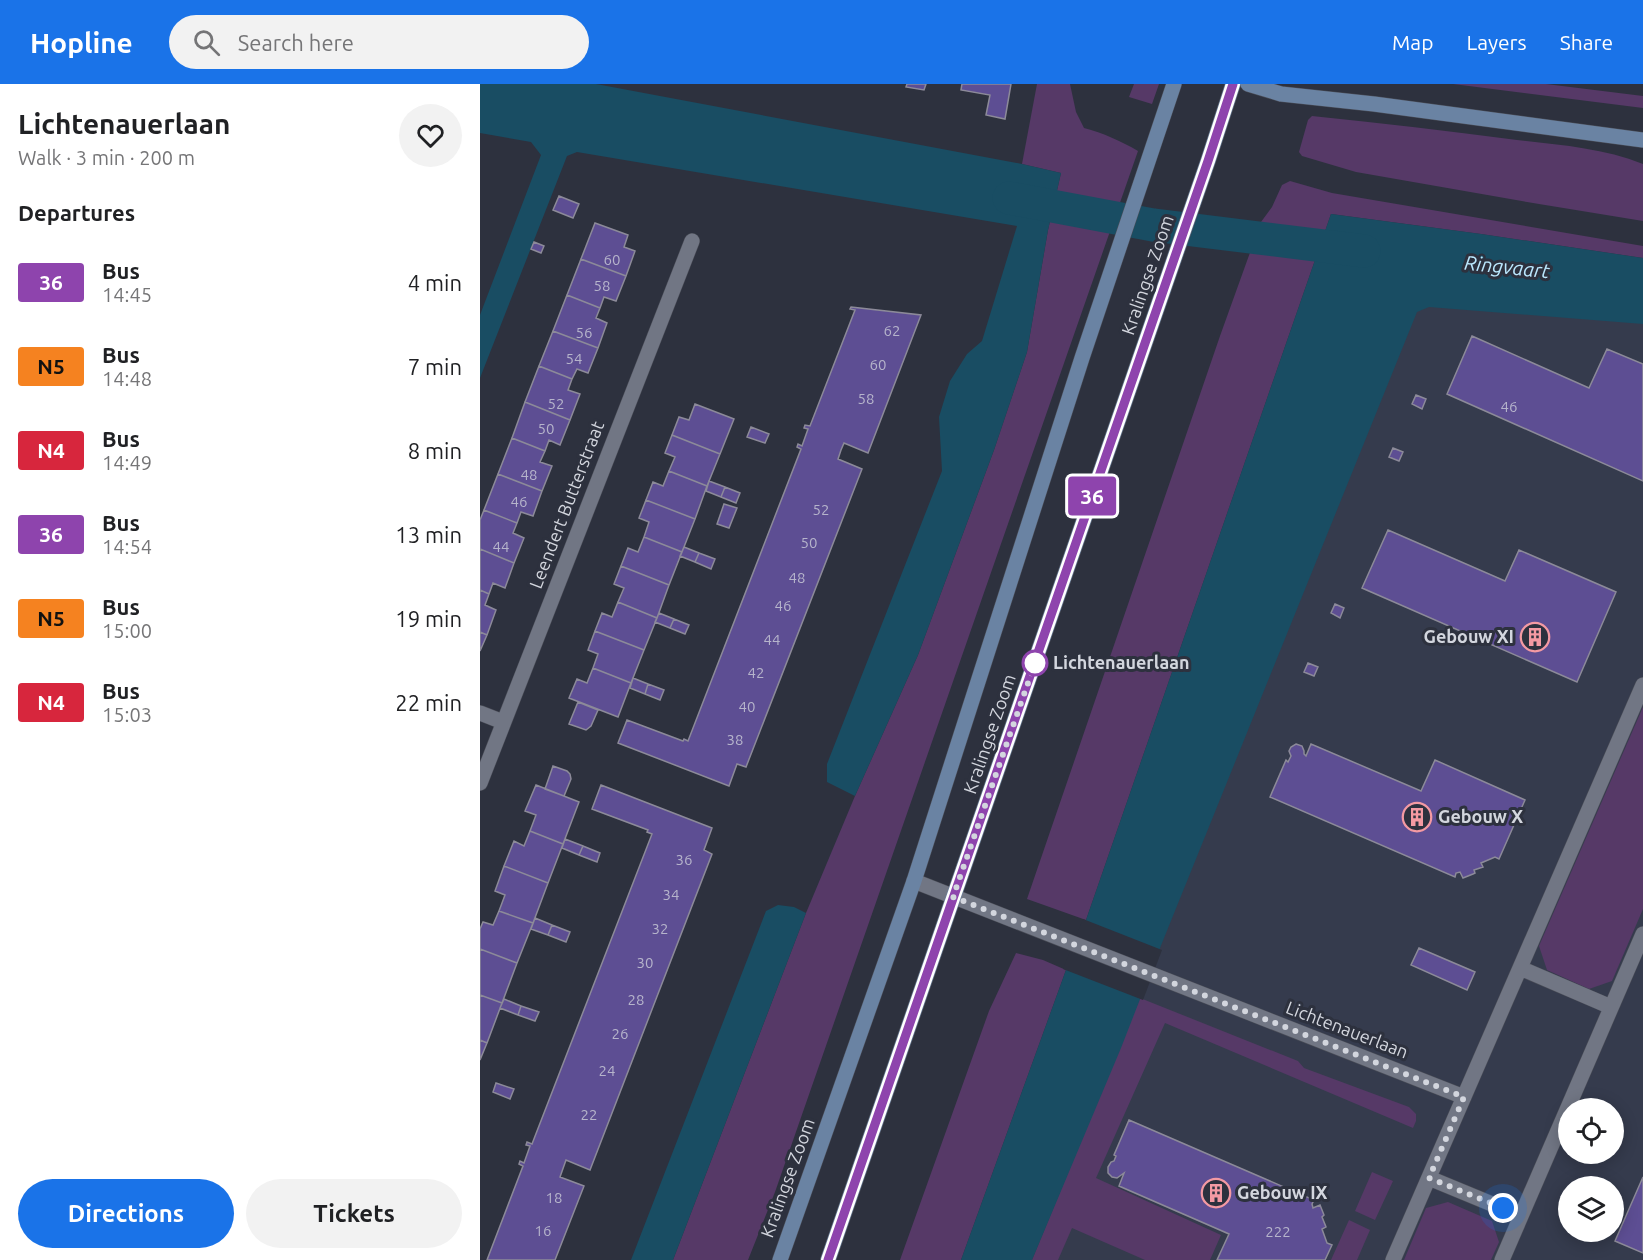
<!DOCTYPE html>
<html lang="en">
<head>
<meta charset="utf-8">
<style>
  body { margin:0; font-family:Ubuntu,sans-serif; background:#f2f2f2; color:#202124; height:100vh; display:flex; flex-direction:column; font-size:22px; white-space:nowrap }
  * { box-sizing:border-box; margin:0 }
  p { font-size:20px; color:#757577 }
  .icon { flex:none; width:33px; height:33px; fill:none; stroke:currentColor; stroke-width:2; stroke-linecap:round; stroke-linejoin:round }
  .map { position:relative; flex:1; overflow:hidden }
  .side { display:flex; flex-direction:column; background:#fff; width:480px }
  .side>* { flex:none }
  .badge { padding:0 12px; border-radius:4px; font-size:21px; line-height:39px }
  .controls { position:absolute; left:1078px; top:1014px; display:grid; gap:12px }
  .controls a { display:grid; place-items:center; width:66px; height:66px; border-radius:50%; background:#fff; box-shadow:0 3px 15px #0003; font-size:30px }
  .you { position:absolute; width:30px; height:30px; margin:-15px; border:4px solid #fff; border-radius:50%; background:#1a73e8; box-shadow:0 0 0 9px #1a73e833 }
  .map>.badge { position:absolute; translate:-50% -50%; box-shadow:0 0 0 3px #fff }
  h2 { padding:0 18px; font-size:22px; line-height:54px }
  .round { display:grid; place-items:center; flex:none; width:63px; height:63px; border-radius:32px; background:#f2f2f2 }
  .summary { display:flex; align-items:center; justify-content:space-between; height:102px; padding:0 18px }
  h1 { font-size:28px; font-weight:600; line-height:45px }
  .cta { display:flex; gap:12px; margin-top:auto; padding:12px 18px }
  .cta a { flex:1; height:69px; border-radius:36px; background:#1a73e8; color:#fff; font-size:24px; font-weight:600; line-height:69px; text-align:center }
  .cta a+a { background:#f2f2f2; color:#202124 }
  ul { padding:0; list-style:none }
  li { display:flex; align-items:center; gap:18px; height:84px; padding:0 18px }
  li div { flex:1 }
  li b { display:block; font-size:22px }
  li em { font-style:normal }
  li .badge { min-width:66px; font-weight:700; text-align:center }
  header { display:flex; align-items:center; gap:36px; box-sizing:border-box; height:84px; padding:0 30px; background:#1a73e8; color:#fff }
  header strong { font-size:28px }
  nav { display:flex; gap:33px; margin-inline-start:auto; font-size:21px }
  .search { width:420px; height:54px; background:#f2f2f2; display:flex; align-items:center; gap:15px; box-sizing:border-box; padding:0 21px; border-radius:33px; color:#757577; font-size:22px }
  main { display:flex; flex:1; min-height:0 }
  .map>svg:first-child { display:block }
</style>
</head>
<body>
<header>
<strong>Hopline</strong>
<div class="search"><svg class="icon" aria-label="search" viewBox="0 0 24 24"><circle cx="10" cy="10" r="6"/><path d="M15 15l6 6"/></svg>Search here</div>
<nav><a>Map</a><a>Layers</a><a>Share</a></nav>
</header>
<main>
<section class="side">
<div class="summary"><div><h1>Lichtenauerlaan</h1><p>Walk · 3 min · 200 m</p></div><a class="round"><svg class="icon" aria-label="heart" viewBox="0 0 24 24"><path d="M12 20l-8-8c-3-5 5-10 8-4 3-6 11-1 8 4z"/></svg></a></div>
<h2>Departures</h2>
<ul>
<li><span class="badge" style="background:#8e44ad;color:#fff">36</span><div><b>Bus</b><p>14:45</p></div><em>4 min</em></li>
<li><span class="badge" style="background:#f58220;color:#111">N5</span><div><b>Bus</b><p>14:48</p></div><em>7 min</em></li>
<li><span class="badge" style="background:#d7263d;color:#fff">N4</span><div><b>Bus</b><p>14:49</p></div><em>8 min</em></li>
<li><span class="badge" style="background:#8e44ad;color:#fff">36</span><div><b>Bus</b><p>14:54</p></div><em>13 min</em></li>
<li><span class="badge" style="background:#f58220;color:#111">N5</span><div><b>Bus</b><p>15:00</p></div><em>19 min</em></li>
<li><span class="badge" style="background:#d7263d;color:#fff">N4</span><div><b>Bus</b><p>15:03</p></div><em>22 min</em></li>
</ul>
<div class="cta"><a>Directions</a><a>Tickets</a></div>
</section>
<div class="map">
<svg width="1163" height="1176" viewBox="0 0 1163 1176">
  <rect width="100%" height="100%" fill="#2d313e"/>
  <path fill="#353b4d" fill-rule="evenodd" d="M924,198l239,31v947h-640zM1089,1024h45v46h-45zM1089,1102h45v46h-45z"/>
  <path fill="#563967" d="M557,0h33l6,28 8,16c19,5 37,13 54,23l-363,1041 -27,68h-75l133,-347 49,-117 63,-141 76,-205 33,-98 21,-122 13,-57 -39,-9z
    M654,0h25l-7,20 -23,-7z
    M973,0h93l97,12v12z
    M832,32c69,7 137,15 205,24 43,5 86,8 126,24v57l-104,-17 -183,-32 -54,-16 -3,-4 9,-32z
    M810,97l42,12 311,53v12l-162,-24 -150,-20 -245,706 -59,-21 193,-563 41,-114 11,-15 10,-22z
    M1163,623v202l-31,72 -23,8 -42,-19 -8,-24z
    M536,869l27,7 23,10 -105,290h-61l89,-249z
    M660,914l158,63 6,7 105,39 7,7v7l-3,7 -248,-105 -69,155 125,57 -11,25h-65l-73,-32 -14,32h-26z
    M892,1088l21,9 -18,39 -20,-9z
    M968,1118l44,19 7,21 -8,18h-87l22,-52z
    M869,1136l21,10 -13,30h-26z"/>
  <path fill="#194d63" d="M0,0h116l426,80 39,9 -13,57 -21,122 -33,98 -76,205 -63,141 -28,-14v-18l115,-293 -3,-54 11,-36 17,-27 15,-13 35,-115 -440,-74 -10,4 -87,222v-63l61,-160 -10,-13 -51,-9z
    M851,130l150,20 162,24v66l-214,-17 -12,5 -257,636 -39,100 -89,212h-71l105,-290 20,-50z
    M298,821l16,2 12,6 -133,347h-42l135,-349z"/>
  <path fill="#2d313e" d="M603,835l79,31 -19,50 -80,-31z"/>
  <g fill="none" stroke-linecap="round" stroke-linejoin="round">
    <path stroke="#194d63" stroke-width="33" d="M529,114l144,27 211,26"/>
  </g>
  <path fill="#5d4e93" stroke="#8c8a99" stroke-width="1.5" d="M427,0h19l-2,6 -18,-3z
    M482,0h49l-6,35 -19,-4 4,-20 -29,-5z
    M79,112l20,8 -6,14 -20,-8z
    M115,139l33,12 -4,12 11,4 -9,25 -45,-17z
    M54,158l10,4 -3,7 -10,-4z
    M101,175l45,17 -10,25 -12,-4 -4,11 -33,-13z
    M87,211l33,13 -4,10 11,5 -9,25 -45,-17z
    M371,223l70,8 -53,138 -24,-10 -3,7 -3,9 24,10 -116,298 -9,-3 -8,22 -111,-43 9,-23 56,21 1,-2 4,2 113,-292 -4,-2 1,-3 4,2 6,-17 -4,-1 1,-3 5,1 45,-116 -5,-1z
    M73,247l45,17 -10,25 -11,-4 -5,10 -33,-13z
    M992,252l117,52 18,-39 36,15v117l-196,-87z
    M59,282l33,13 -4,11 12,4 -10,26 -45,-18z
    M936,311l10,4 -4,10 -10,-5z
    M45,318l45,18 -10,25 -11,-5 -4,11 -33,-13z
    M215,320l39,15 -14,35 -48,-19 7,-18 10,3z
    M271,343l18,7 -4,9 -18,-6z
    M192,351l48,19 -13,32 -38,-15 6,-14 -10,-4z
    M32,354l33,13 -5,11 12,4 -10,25 -44,-17z
    M913,364l10,4 -4,9 -10,-4z
    M189,387l38,15 -12,33 -49,-19 7,-18 10,4z
    M18,390l44,17 -9,25 -12,-4 -4,11 -33,-13z
    M229,397l16,6 -4,10 -15,-6z
    M245,403l15,6 -4,10 -15,-6z
    M166,416l49,19 -13,33 -38,-15 5,-15 -10,-4z
    M244,420l13,4 -8,20 -12,-4z
    M4,426l33,13 -4,10 11,5 -10,25 -34,-14v-29z
    M908,446l117,51 14,-31 97,42 -39,90 -215,-94z
    M164,453l38,15 -13,33 -48,-19 7,-18 10,4z
    M204,463l15,6 -4,9 -15,-6z
    M0,465l34,14 -9,25 -12,-5 -4,11 -9,-4z
    M219,469l16,6 -4,10 -16,-7z
    M141,482l48,19 -12,33 -39,-16 6,-14 -10,-4z
    M0,506l9,4 -4,11 11,5 -9,25 -7,-3z
    M138,518l39,16 -13,32 -49,-19 7,-18 10,4z
    M855,520l9,4 -4,10 -9,-5z
    M179,529l15,6 -4,9 -15,-6z
    M194,535l15,6 -4,9 -15,-6z
    M115,547l49,19 -13,33 -38,-15 5,-14 -10,-4z
    M0,548l7,3 -7,16z
    M828,579l10,4 -4,9 -10,-4z
    M113,584l38,15 -13,34 -49,-19 8,-19 10,4z
    M153,594l15,6 -3,10 -15,-6z
    M168,600l16,6 -4,10 -15,-6z
    M98,618l20,8 -7,16 -5,4 -17,-6z
    M816,660l6,2 2,5v3l2,2 5,-12 110,47 14,-31 90,40 -26,59 -4,-2 -14,6 2,4 -9,3 1,3 -2,1 -10,4 -3,-6 -4,1 -1,4 -185,-80 16,-37 2,2 3,-6 -2,-5 2,-4z
    M73,682l14,5 3,3 1,5 -7,17 -19,-7z
    M56,701l43,17 -16,42 -33,-13 6,-16 -11,-4z
    M121,701l111,43 -8,22 8,4 -122,316 -24,-10 -6,17 24,9 -29,74h-68l36,-94 -4,-2 1,-3 4,2 6,-17 -4,-1 1,-3 5,2 120,-310 -5,-2 1,-2 -56,-21z
    M50,747l33,13 -15,39 -44,-17 10,-25 10,5z
    M85,755l18,7 -4,9 -17,-7z
    M103,762l17,7 -3,9 -18,-7z
    M24,782l44,17 -15,40 -34,-12 6,-16 -10,-4z
    M19,827l34,12 -16,40 -37,-14v-20l3,-7 10,3z
    M55,834l17,7 -4,10 -17,-6z
    M72,841l18,7 -4,10 -18,-7z
    M939,864l56,24 -8,18 -56,-25z
    M0,865l37,14 -15,40 -22,-8z
    M0,911l22,8 -15,40 -7,-3z
    M24,915l17,7 -3,9 -18,-7z
    M41,922l18,6 -4,9 -17,-6z
    M0,956l7,3 -7,17z
    M16,999l18,6 -4,10 -17,-7z
    M649,1036l185,80 -2,4 1,4 7,-3 4,10 -2,2 4,10 -4,2 5,14 5,2 -7,15h-108l12,-26 -110,-48 5,-13 -7,5 -5,-1 -4,-4v-6l3,-5 3,-1 2,-5 -2,-1z
    M1163,1093v76l-28,-12z"/>
  <g fill="none" stroke-linecap="round" stroke-linejoin="round">
    <g stroke="#4b4e58" stroke-width="16">
      <path id="minor" d="M0,629l23,9
        M0,699l212,-542
        M434,797l550,216
        M1040,884l91,39
        M949,1094l92,38
        M913,1176l250,-575
        M1022,1176l141,-326"/>
    </g>
    <g stroke="#4b4e58" stroke-width="16">
      <path id="secondary" d="M768,0l33,10 93,10 269,36
        M300,1176l134,-379 168,-523 92,-274
        M348,1176l380,-1099 25,-77"/>
    </g>
    <use href="#minor" stroke="#717684" stroke-width="15"/>
    <use href="#secondary" stroke="#6a83a3" stroke-width="15"/>
  </g>
  <g fill="none" stroke-linecap="round" stroke-linejoin="round">
    <g stroke="#fff" stroke-width="14">
      <path id="line" d="M348,1176l380,-1099 25,-77"/>
    </g>
    <use href="#line" stroke="#8e44ad" stroke-width="9"/>
    <path stroke="#d3d6de" stroke-width="6" stroke-dasharray="0 10.8" d="M555,579l-82,234 511,200 -35,81 74,30"/>
  </g>
  <defs>
    <g id="building-ring" transform="scale(1.5)"><circle r="9.5" fill="#2d313e" stroke="#f49aa3" stroke-width="1.5"/><path d="M-4-6H4V6H1V3H-1V6H-4ZM-2.5-4.3h1.7v1.8h-1.7ZM.8-4.3h1.7v1.8H.8ZM-2.5-1h1.7V.8h-1.7ZM.8-1h1.7V.8H.8Z" fill="#f49aa3"/></g>
  </defs>
  <g fill-rule="evenodd">
    <use href="#building-ring" x="1055" y="553"/>
    <use href="#building-ring" x="937" y="733"/>
    <use href="#building-ring" x="736" y="1109"/>
  </g>
  <circle fill="#fff" stroke="#8e44ad" stroke-width="3" cx="555" cy="579" r="12"/>
  <g text-anchor="middle" stroke-width="6" stroke-linejoin="round" paint-order="stroke">
    <g font-size="15" fill="#b6b4cb">
      <text x="132" y="181">60</text>
      <text x="122" y="207">58</text>
      <text x="412" y="252">62</text>
      <text x="104" y="254">56</text>
      <text x="94" y="280">54</text>
      <text x="398" y="286">60</text>
      <text x="386" y="320">58</text>
      <text x="76" y="325">52</text>
      <text x="1029" y="328">46</text>
      <text x="66" y="350">50</text>
      <text x="49" y="396">48</text>
      <text x="39" y="423">46</text>
      <text x="341" y="431">52</text>
      <text x="329" y="464">50</text>
      <text x="21" y="468">44</text>
      <text x="317" y="499">48</text>
      <text x="303" y="527">46</text>
      <text x="292" y="561">44</text>
      <text x="276" y="594">42</text>
      <text x="267" y="628">40</text>
      <text x="255" y="661">38</text>
      <text x="204" y="781">36</text>
      <text x="191" y="816">34</text>
      <text x="180" y="850">32</text>
      <text x="165" y="884">30</text>
      <text x="156" y="921">28</text>
      <text x="140" y="955">26</text>
      <text x="127" y="992">24</text>
      <text x="109" y="1036">22</text>
      <text x="74" y="1119">18</text>
      <text x="63" y="1152">16</text>
      <text x="798" y="1153">222</text>
    </g>
    <g font-size="18" fill="#d3d6de" stroke="#2d313e">
      <text transform="translate(668 191) rotate(-71)" y="6">Kralingse Zoom</text>
      <text transform="translate(87 421) rotate(-69)" y="6">Leendert Butterstraat</text>
      <text transform="translate(510 650) rotate(-71)" y="6">Kralingse Zoom</text>
      <text transform="translate(867 946) rotate(21)" y="6">Lichtenauerlaan</text>
      <text transform="translate(308 1094) rotate(-70)" y="6">Kralingse Zoom</text>
    </g>
    <g font-size="18" font-weight="bold" fill="#d3d6de" stroke="#2d313e" text-anchor="start">
      <text x="1034" y="559" text-anchor="end">Gebouw XI</text>
      <text x="958" y="739">Gebouw X</text>
      <text x="757" y="1115">Gebouw IX</text>
    </g>
    <g font-size="18" font-weight="bold" fill="#d3d6de" stroke="#2d313e" text-anchor="start">
      <text x="573" y="585">Lichtenauerlaan</text>
    </g>
    <g font-size="20" font-style="italic" fill="#bbe8fe" stroke="#2d313e">
      <text transform="translate(1027 183) rotate(6)" y="7">Ringvaart</text>
    </g>
  </g>
</svg>
<div class="controls">
<a><svg class="icon" aria-label="locate" viewBox="0 0 24 24"><circle cx="12" cy="12" r="6"/><path d="M12 2v4M12 18v4M2 12h4M18 12h4"/></svg></a>
<a><svg class="icon" aria-label="layers" viewBox="0 0 24 24"><path d="M12 4l9 5-9 5-9-5zM3 14l9 5 9-5"/></svg></a>
</div>
<div class="you" style="left:1023px;top:1124px"></div>
<b class="badge" style="left:612px;top:412px;background:#8e44ad;color:#fff">36</b>
</div>
</main>
</body>
</html>
